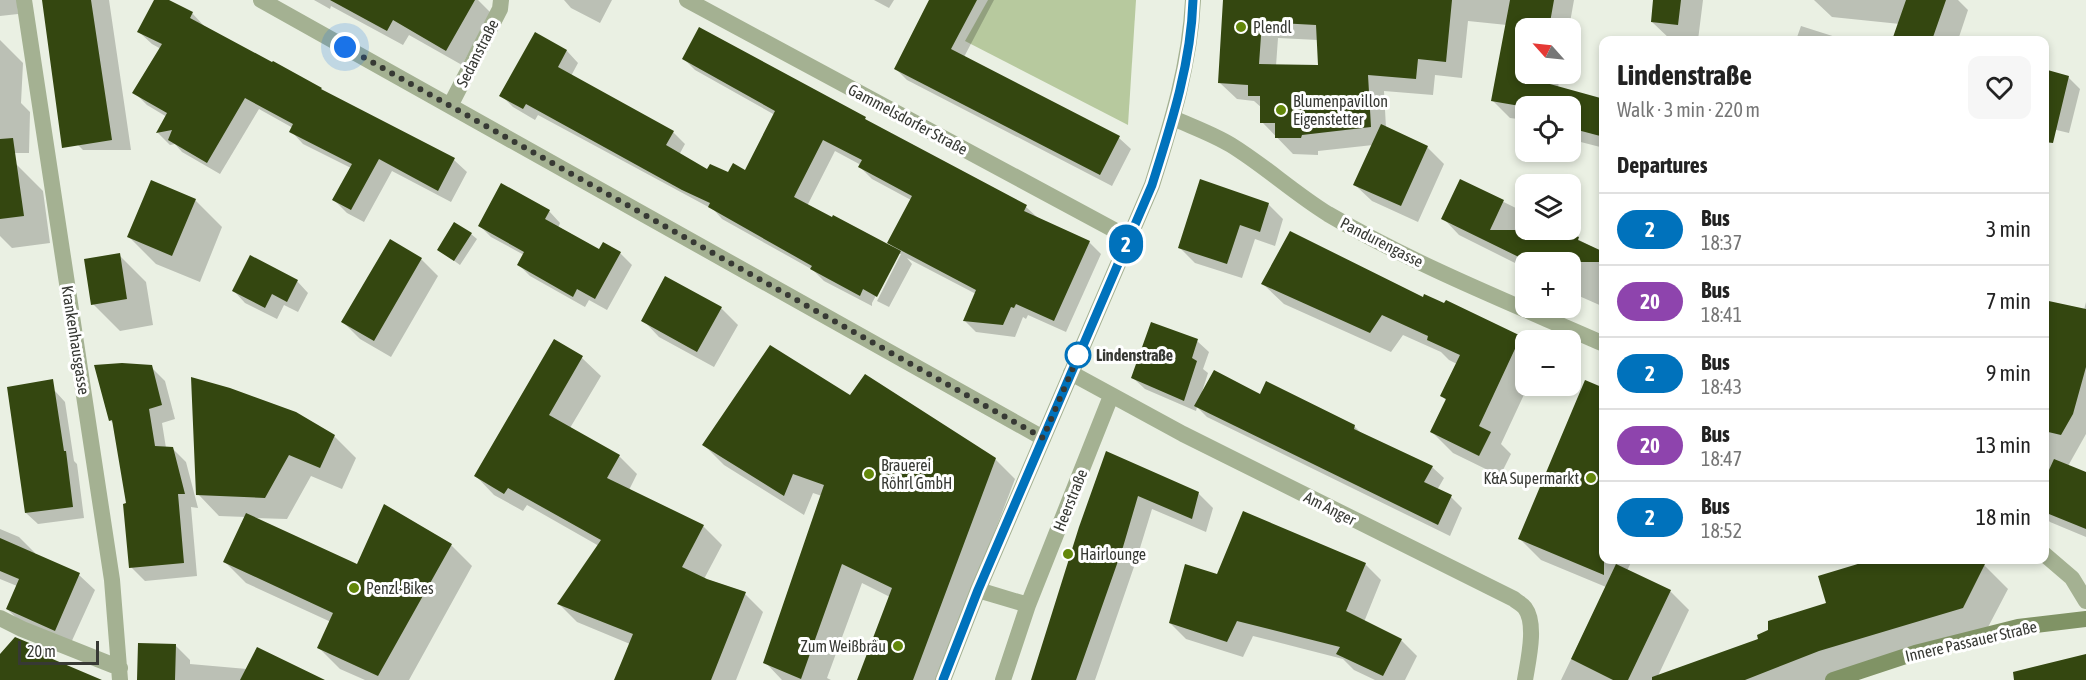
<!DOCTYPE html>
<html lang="en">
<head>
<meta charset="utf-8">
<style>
  body { margin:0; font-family:"Asap Condensed",sans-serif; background:#f6f6f6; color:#222; height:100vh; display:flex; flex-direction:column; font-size:22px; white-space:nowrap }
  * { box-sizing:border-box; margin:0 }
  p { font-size:20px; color:#767676 }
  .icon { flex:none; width:33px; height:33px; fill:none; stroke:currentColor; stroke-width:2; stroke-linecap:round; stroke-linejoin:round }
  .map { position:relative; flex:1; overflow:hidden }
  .drawer { position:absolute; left:1599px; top:36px; width:450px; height:528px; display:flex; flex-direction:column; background:#fff; border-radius:12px; box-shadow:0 3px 9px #0003 }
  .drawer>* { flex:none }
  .badge { padding:0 12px; border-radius:20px; font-size:21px; line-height:39px }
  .needle { width:39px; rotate:297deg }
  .fabs { position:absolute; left:1515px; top:18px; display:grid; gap:12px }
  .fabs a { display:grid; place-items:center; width:66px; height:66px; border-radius:12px; background:#fff; box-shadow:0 3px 9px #0003; font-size:30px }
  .scale { position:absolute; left:18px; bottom:15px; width:81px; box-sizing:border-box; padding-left:6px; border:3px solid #373934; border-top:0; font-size:16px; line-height:21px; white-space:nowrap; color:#373934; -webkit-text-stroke:4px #fff; paint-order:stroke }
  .you { position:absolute; width:30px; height:30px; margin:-15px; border:4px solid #fff; border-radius:50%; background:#1a73e8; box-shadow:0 0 0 9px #1a73e833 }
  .map>.badge { position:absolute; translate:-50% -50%; box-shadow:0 0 0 3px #fff }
  h2 { padding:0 18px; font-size:22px; line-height:54px }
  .round { display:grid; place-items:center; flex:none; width:63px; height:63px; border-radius:12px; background:#f6f6f6 }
  .overview { display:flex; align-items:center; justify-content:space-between; height:102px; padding:0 18px }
  h1 { font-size:28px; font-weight:700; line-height:45px }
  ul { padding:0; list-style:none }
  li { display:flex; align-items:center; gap:18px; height:72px; padding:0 18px; border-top:2px solid #e0e0e0 }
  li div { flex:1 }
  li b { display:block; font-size:22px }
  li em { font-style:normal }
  li .badge { min-width:66px; font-weight:700; text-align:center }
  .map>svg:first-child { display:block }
</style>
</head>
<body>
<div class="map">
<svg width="2086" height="680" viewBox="0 0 2086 680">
  <rect width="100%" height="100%" fill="#eaf0e3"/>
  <path fill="#b7c99e" d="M988,0h148l-8,125 -163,-84z"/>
  <path fill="#0003" fill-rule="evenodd" d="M0,0h17l1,14 -18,2z
    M44,0h65l22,150h-48l-22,-22z
    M155,0h10l27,13 12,13 121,67 129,67 13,12 -16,30 -59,-31 -28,51 -17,-9 -13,-13 17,-32 -48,-24 -12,-13 2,-3 -34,-19 -39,65 -38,-22 -7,-8 -5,1 -12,-12 9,-16 -20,-12 -13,-13 27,-43 -9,-5 -13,-12z
    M314,0h164l13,13 -29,52 -53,-30 -6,10 -72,-39 -1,3z
    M564,0h48l-12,23 -29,-15z
    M874,0h20l-5,8z
    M931,0h63l-30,57 155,81 12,11 -19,37 -205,-106 -11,-11z
    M1225,0h349l-5,28h-43v46h34l-2,14 46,13v47l-31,-8 -3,-3v-31h-44v14l-16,-2 -17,-17 14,-76 -39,-4 -6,57 -27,-3 -2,20 -49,-4 2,37 41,19 17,17 -26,58 -46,-21 -17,-16 18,-40 -55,6v4l-25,-1 -31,-32v-14l-8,-7 -17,-2 -17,-16zM1278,38l40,2 2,27 -44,-1z
    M1655,0h48l-5,40h-27l-19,-18z
    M1814,0h144l10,10 -10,30h-64l6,-16 -68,-7z
    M1801,26l44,14h-49z
    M536,34l31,17 11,12 -7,13 102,56 12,12 -6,11 29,16 20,3 18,-2 29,-57 -80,-45 -12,-12 182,61 4,4 157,84 12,11 51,24 12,12 -35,78 -38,-17 -2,4 -3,-2 -8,20 -39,-5 -12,-12 12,-26 -69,-36 5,6 -23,43 -12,-6 24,-47h-3l-26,49v3l-48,-25 -11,-11 -91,-51 -8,-9 -176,-95 -3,5 -22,-13 -12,-12zM835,151l26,14 -1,2 12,12 39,21 -22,43 5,5 -87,-42z
    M0,40l23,23 -2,40 9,9 -1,41h-29z
    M2068,77l12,12 -11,44 -25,-6z
    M16,164l27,27 7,52 -38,5 -12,-12v-69z
    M1461,181l65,32v17h34l44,23v54l-34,-15v-30h-44v9l-7,-6 -60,-30 -16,-17z
    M195,200l27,27 -22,55 -44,-18 -27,-27z
    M1268,204l15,15 -8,27 -20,-7 -13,39 -47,-15 -15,-15z
    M549,211l11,12 -2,5 42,23 20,2 12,12 -25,45 -18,-10 -4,7 -55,-31 -11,-11 5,-10 -33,-18 -11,-11z
    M471,234l6,5 -17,26 -21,-15z
    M119,255l27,27 7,43 -33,6 -27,-27z
    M421,259l17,17 -47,81 -31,-18 -17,-17z
    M297,281l11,12 -10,19 -14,-7 -7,14 -32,-16 -11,-12z
    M1263,284l160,15 97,38 6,5v44h2l-27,58 10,10 -11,22 -47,-23 -21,-21 15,-31 -5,-5 15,-32 -8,-4 -8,-8 -38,-17 -12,17 -107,-48z
    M2086,302v132l-18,32 18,7v64l-36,-15 -6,-6v-122l40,-84z
    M721,308l17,17 -24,42 -55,-30 -16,-17z
    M554,341l28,17 19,18 -31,52 49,28 18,18 -8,16 74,36 19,19 -18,34 41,15 18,18 -27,68h-120l14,-36 -53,-22 -18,-18 40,-58 -72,-41 -4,6 -29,-16 -18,-19z
    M1197,341l12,11 -6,17 5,4 -6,19 58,4 94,30 9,9 69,32 12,11 -7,12 14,7 11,11 -12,28 -243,-119 -10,-10 -1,4 -51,-22 -12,-11z
    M151,367l14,14 10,38 -13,4 4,25h6l14,14 12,46 -7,-1 6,69 -52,5 -14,-14 -3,-62 -14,-81 -4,-4z
    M193,379l141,57 22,22 -14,31 -31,-13 -24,43 -33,-1 103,48 94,-21 21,21 -63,114h-44l-25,-11 -21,-21 12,-26 -85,-39 -21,-21 21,-45 -27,-1 -21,-22z
    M55,391l10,11 9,59 3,3 7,54 -46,6 -12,-11z
    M851,397l144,62 20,20 -77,201h-80l32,-83 -28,-14 -35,95 4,2h-49l-17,-18 57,-166 -9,-3 -9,22 -80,-50 -20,-20z
    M1107,453l91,40 15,15 -7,24 -54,-23 -16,52 -41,119h-63z
    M0,529l19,8 16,16 -1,2 45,20 16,15 -25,55 -47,-21 -16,-15 10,-23 -17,-7z
    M1520,539l84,21h28l-5,11 44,21 18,18 -33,70h-95l45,-93 -65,-27z
    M1846,560h126l12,5 24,24 -22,42 -158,49h-146l146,-76 30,-39z
    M1365,564l16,16 -17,42 37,18 16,16 -12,24h-30l-21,-10 -11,-11 -90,-23 -10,21 -57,-18 -16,-16 48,-48z
    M175,645l15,15v4l57,5 62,11h-171z
    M45,651l11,11 38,18h-94v-23z"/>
  <path fill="#344710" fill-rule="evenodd" d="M42,0h49l21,140 -50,8z
    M154,0h15l24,12 -3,6 82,44 1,-1 49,27 -1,1 134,69 -17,33 -59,-32 -28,51 -19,-10 20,-36 -63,-32 4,-8 -48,-26 -38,65 -39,-23 4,-10 -16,3 11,-20 -35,-20 30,-49 -25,-12z
    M330,0h145l-29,51 -53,-31 -6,11z
    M929,0h48l-26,49 169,87 -20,39 -206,-106z
    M1223,0h229l-6,62 -28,-3 -2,20 -48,-4 3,52 -69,8 -1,3h-26v-15h-15v-27h-12v-11l-30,-2zM1262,22l54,3 2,40 -59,-1z
    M1510,0h44l-5,28h-23v46h15l-2,7 65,18v38l-34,-9v-22h-50l-29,-5z
    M1653,0h28l-3,25 -27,-3z
    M1906,0h40l-14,40h-40z
    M699,27l167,90 -1,2 162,86 -3,6 66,30 -36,80 -38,-17 -2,4 -3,-1 -8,18 -40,-4 13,-31 -89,-47 25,-47 -54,-29 4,-7 -39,-20 -29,57 38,20 1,-2 68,36 -24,46 -14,-8 -3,7 -50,-27 2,-3 -104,-59 2,-4 -28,-13 -156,-86 -3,5 -24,-13 36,-64 32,18 -9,17 116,64 -8,14 41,24 3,-5 18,8 5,-9 12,7 30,-59 -93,-52z
    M2044,69l25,7 -16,67 -9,-1z
    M1381,124l47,22 -27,60 -48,-21z
    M13,138l11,78 -24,3v-80z
    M1200,179l69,24 -9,29 -20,-7 -13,39 -49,-16z
    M1460,179l44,21 -14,30h74l15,7 -1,3 26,12v10h-75l-88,-43z
    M151,180l45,19 -24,57 -45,-19z
    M501,183l49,27 -5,9 54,30 4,-7 18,10 -26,47 -18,-10 -4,8 -56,-32 7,-13 -46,-26z
    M454,222l18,11 -18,28 -17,-11z
    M1290,231l133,66 1,-3 20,9 2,-3 75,36 -42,90 12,6 -12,24 -49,-24 16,-33 -6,-3 20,-41 -33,-15 1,-4 -46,-21 -12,18 -109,-49z
    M390,239l32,19 -48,83 -33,-19z
    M120,253l7,46 -36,6 -7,-46z
    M250,255l48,25 -11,22 -15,-8 -7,14 -33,-17z
    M665,276l57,31 -25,45 -56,-31z
    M2044,300l42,9v58l-13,47 -12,21 -17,-4z
    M1151,322l47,17 -6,19 5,3 -13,40 -53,-23z
    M554,339l29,17 -34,59 71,40 -13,23 97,47 -22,42 25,12 39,13 -35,88h-97l19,-46 -76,-30 44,-64 -93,-52 -4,6 -30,-18z
    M770,345l80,50 15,-21 131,84 -83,222h-56l35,-92 -50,-24 -41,115 -38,-16 61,-178 -31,-11 -9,22 -82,-51z
    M122,363l30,2 10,40 -13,4 6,37 18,1 12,47h-7l6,69 -55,5 -6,-64 3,-1 -14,-83 -3,1 -15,-56z
    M1214,370l46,24 6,-13 89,44 -1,4 79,37 -9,16 28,13 -14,30 -244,-119z
    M191,377l39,11 66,24 39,23 -15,33 -31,-13 -24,43 -69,-3z
    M53,379l11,72h2l7,56 -48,6 -18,-126z
    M1585,380l19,8v187l-86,-36z
    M1106,451l93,41 -7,27 -54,-23 -15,51 -47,133h-45l48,-153z
    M2054,459l32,13v57l-42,-17v-31z
    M384,504l68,40 -74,132 -61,-28 16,-35 -110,-51 23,-49 111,51z
    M1243,511l123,52 -20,48 56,28 -19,37 -47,-22 4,-7 -103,-26 -10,21 -58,-19 16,-59 32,10z
    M0,538l80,35 -25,58 -49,-22 13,-30 -19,-8z
    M1871,560h116l-24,48 -144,43 -74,29h-93v-3l106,-38 -1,-4 11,-5v-9l58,-18 -8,-27z
    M1616,564l55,26 -43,90h-15l-42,-21z
    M15,637l31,13 -3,5 59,25h-102v-26z
    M138,643l38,1 -1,36h-38z
    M257,647l68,33h-85z
    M2086,654v26h-72l-1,-8z"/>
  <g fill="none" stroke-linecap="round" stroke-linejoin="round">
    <path stroke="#a4b192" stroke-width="16" d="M24,0l88,580 8,100
      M261,0l782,438
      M687,0l442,238
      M450,106l50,-97 1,-9
      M1173,118c20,9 40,16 58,27 34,21 63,48 97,69 87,51 183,89 276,130
      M1071,373l112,61 331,165c3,3 8,5 11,9 12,16 3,53 0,72
      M2044,554l28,24 14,23
      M978,590l50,15
      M0,618l22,11 98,39
      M1003,680l25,-75 83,-209"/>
    <path stroke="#a4b192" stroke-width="16" d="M943,680l35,-90 174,-405c19,-60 38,-121 41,-185"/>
    <path stroke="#809365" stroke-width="16" d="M1833,680l82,-27 103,-26 68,-8"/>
  </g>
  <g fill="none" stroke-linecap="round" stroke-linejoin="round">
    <g stroke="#fff" stroke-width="14">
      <path id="line" d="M943,680l35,-90 174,-405c19,-60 39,-121 41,-185"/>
    </g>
    <use href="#line" stroke="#0072bc" stroke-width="9"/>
    <path stroke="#373934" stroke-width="6" stroke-dasharray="0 10.8" d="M345,47l698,391 36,-84 -1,1"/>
  </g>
  <g fill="#63870a" stroke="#fff" stroke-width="2">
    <circle cx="1241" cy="27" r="6"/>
    <circle cx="1281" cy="110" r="6"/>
    <circle cx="869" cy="474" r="6"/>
    <circle cx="1591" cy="478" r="6"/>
    <circle cx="1068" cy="554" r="6"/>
    <circle cx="354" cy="588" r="6"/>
    <circle cx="898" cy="646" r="6"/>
  </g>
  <circle fill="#fff" stroke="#0072bc" stroke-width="3" cx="1078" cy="355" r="12"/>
  <g text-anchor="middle" stroke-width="6" stroke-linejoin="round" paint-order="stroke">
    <g font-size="16" fill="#373934" stroke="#fff" text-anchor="start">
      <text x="1253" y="33">Plendl</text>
      <text x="1293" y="107">Blumenpavillon<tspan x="1293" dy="18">Eigenstetter</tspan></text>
      <text x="881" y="471">Brauerei<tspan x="881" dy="18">Röhrl GmbH</tspan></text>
      <text x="1579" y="484" text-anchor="end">K&amp;A Supermarkt</text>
      <text x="1080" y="560">Hairlounge</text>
      <text x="366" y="594">Penzl-Bikes</text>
      <text x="886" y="652" text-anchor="end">Zum Weißbräu</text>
    </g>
    <g font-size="16" fill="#373934" stroke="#fff">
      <text transform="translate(477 53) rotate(-63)" y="6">Sedanstraße</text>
      <text transform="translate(908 119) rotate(28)" y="6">Gammelsdorfer Straße</text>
      <text transform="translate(1382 242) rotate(27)" y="6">Pandurengasse</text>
      <text transform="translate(76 340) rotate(81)" y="6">Krankenhausgasse</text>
      <text transform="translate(1070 500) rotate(-68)" y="6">Heerstraße</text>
      <text transform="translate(1330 508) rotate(27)" y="6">Am Anger</text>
      <text transform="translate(1971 641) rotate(-13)" y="6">Innere Passauer Straße</text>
    </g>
    <g font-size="16" font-weight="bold" fill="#373934" stroke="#fff" text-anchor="start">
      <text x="1096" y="361">Lindenstraße</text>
    </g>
  </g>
</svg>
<div class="fabs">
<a><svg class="needle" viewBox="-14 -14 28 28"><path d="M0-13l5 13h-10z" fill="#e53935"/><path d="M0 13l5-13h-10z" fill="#767676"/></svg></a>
<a><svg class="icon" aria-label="locate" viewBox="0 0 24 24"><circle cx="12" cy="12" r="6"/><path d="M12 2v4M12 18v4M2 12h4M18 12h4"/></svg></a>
<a><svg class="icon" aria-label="layers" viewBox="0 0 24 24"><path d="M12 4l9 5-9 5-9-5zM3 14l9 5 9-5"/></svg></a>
<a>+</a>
<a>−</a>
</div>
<div class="scale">20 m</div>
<div class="you" style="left:345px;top:47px"></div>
<b class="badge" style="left:1126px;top:244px;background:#0072bc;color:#fff">2</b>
<section class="drawer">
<div class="overview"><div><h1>Lindenstraße</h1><p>Walk · 3 min · 220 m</p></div><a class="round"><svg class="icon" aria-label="heart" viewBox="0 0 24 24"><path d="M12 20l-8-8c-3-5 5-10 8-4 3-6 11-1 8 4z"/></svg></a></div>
<h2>Departures</h2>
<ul>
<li><span class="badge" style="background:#0072bc;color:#fff">2</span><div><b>Bus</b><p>18:37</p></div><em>3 min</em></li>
<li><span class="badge" style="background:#8e44ad;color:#fff">20</span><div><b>Bus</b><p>18:41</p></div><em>7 min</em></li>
<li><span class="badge" style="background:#0072bc;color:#fff">2</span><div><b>Bus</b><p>18:43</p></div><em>9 min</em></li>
<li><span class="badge" style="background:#8e44ad;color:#fff">20</span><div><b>Bus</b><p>18:47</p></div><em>13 min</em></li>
<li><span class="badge" style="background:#0072bc;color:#fff">2</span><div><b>Bus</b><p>18:52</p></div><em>18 min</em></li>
</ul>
</section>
</div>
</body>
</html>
